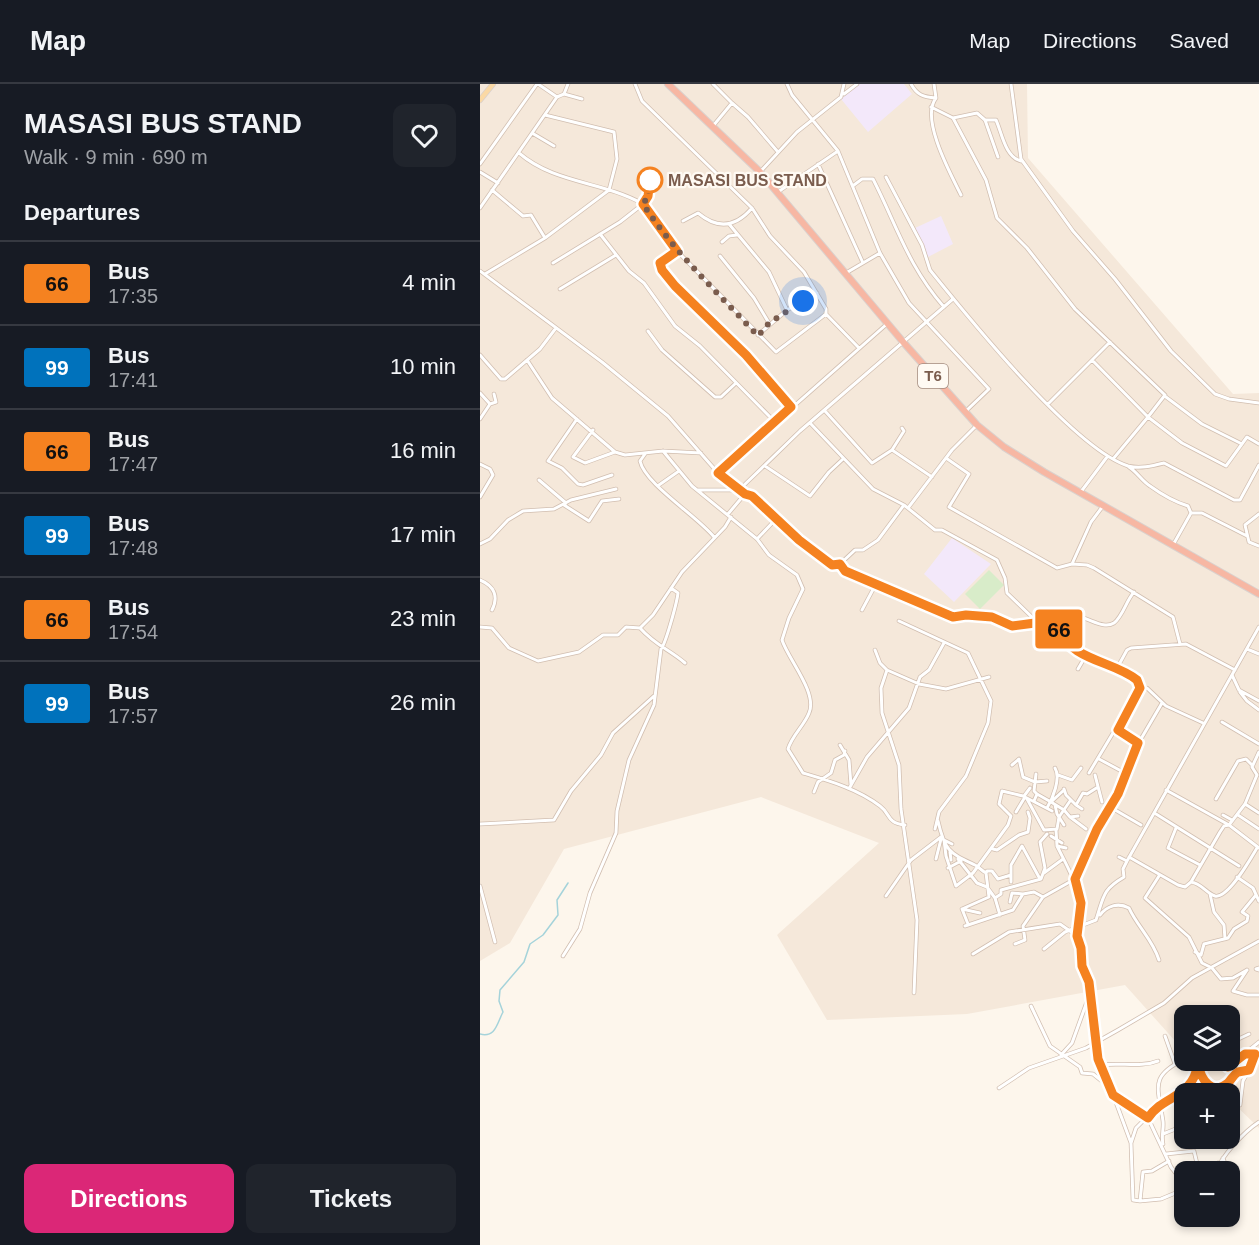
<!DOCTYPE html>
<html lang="en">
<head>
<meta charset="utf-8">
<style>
  body { margin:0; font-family:Arial,sans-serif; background:#20242c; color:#f1f3f6; height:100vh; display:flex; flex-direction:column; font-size:22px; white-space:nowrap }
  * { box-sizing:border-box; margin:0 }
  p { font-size:20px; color:#9ea1a6 }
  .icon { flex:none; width:33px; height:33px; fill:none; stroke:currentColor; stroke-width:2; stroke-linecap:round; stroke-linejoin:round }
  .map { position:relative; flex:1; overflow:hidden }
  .details { display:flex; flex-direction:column; background:#171b24; width:480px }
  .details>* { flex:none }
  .badge { padding:0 12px; border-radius:4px; font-size:21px; line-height:39px }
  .tools { position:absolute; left:694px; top:921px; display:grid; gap:12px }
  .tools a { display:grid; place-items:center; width:66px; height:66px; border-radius:12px; background:#171b24; box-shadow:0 3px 9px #0003; font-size:30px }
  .you { position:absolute; width:30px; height:30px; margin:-15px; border:4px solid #fff; border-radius:50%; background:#1a73e8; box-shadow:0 0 0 9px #1a73e833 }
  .map>.badge { position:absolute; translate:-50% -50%; box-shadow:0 0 0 3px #fff }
  h2 { padding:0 24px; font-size:22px; line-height:54px }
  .round { display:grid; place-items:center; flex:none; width:63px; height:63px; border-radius:12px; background:#20242c }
  .summary { display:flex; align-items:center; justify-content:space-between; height:102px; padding:0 24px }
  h1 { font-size:28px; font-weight:700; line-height:45px }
  .primary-button { display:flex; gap:12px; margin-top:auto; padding:12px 24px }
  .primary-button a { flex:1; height:69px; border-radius:12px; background:#db2777; color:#fff; font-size:24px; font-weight:700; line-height:69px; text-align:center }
  .primary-button a+a { background:#20242c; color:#f1f3f6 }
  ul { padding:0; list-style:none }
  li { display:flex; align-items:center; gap:18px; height:84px; padding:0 24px; border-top:2px solid #363941 }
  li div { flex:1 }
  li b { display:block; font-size:22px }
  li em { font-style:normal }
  li .badge { min-width:66px; font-weight:700; text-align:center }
  header { display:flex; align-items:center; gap:36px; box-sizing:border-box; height:84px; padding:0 30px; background:#171b24; border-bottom:2px solid #363941 }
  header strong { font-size:28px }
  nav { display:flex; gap:33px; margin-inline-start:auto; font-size:21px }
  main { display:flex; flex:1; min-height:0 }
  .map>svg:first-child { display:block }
</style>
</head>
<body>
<header>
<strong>Map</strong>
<nav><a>Map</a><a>Directions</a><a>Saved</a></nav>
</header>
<main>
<section class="details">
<div class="summary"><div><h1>MASASI BUS STAND</h1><p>Walk · 9 min · 690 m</p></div><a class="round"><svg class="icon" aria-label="heart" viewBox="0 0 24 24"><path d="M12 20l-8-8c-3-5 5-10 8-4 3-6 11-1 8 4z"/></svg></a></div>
<h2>Departures</h2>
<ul>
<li><span class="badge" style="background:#f58220;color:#111">66</span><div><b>Bus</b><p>17:35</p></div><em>4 min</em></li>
<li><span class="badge" style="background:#0072bc;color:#fff">99</span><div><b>Bus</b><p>17:41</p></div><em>10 min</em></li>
<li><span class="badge" style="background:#f58220;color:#111">66</span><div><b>Bus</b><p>17:47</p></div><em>16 min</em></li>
<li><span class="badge" style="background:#0072bc;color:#fff">99</span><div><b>Bus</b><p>17:48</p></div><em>17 min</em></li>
<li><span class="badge" style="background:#f58220;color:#111">66</span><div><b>Bus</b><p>17:54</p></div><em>23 min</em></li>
<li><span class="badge" style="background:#0072bc;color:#fff">99</span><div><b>Bus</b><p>17:57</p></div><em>26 min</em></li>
</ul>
<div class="primary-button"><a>Directions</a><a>Tickets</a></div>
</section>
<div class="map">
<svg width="779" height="1161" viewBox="0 0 779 1161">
  <rect width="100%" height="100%" fill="#fdf6ec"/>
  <path fill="#f5e8da" d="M0,0h547l1,74 205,236 26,-1v735l-29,-28v-6l-7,-1 -30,-32 37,-1v-44h-45v36l-60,-67 -158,29 -140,6 -50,-85 102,-92 -118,-46 -197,52 -54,94 -30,18z"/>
  <path fill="#f3e8fa" d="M379,0h45l8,10 -44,38 -27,-33z
    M461,132l12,28 -25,13 -13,-29z
    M472,454l39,26 -37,38 -30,-28z"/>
  <path fill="#d8ecc9" d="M509,486l15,15 -24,24 -15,-15z"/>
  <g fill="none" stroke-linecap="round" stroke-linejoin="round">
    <path stroke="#a5d3da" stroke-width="1.5" d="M0,950c16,4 17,-11 23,-22l-4,-11 1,-11 24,-28 6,-18 13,-9 15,-20 -1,-15 11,-17"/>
    <g stroke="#d1beb0" stroke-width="4.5">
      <path id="minor" d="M155,0l7,17 110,107 18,28 34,36 22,37v5l33,34
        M233,0l19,19 -19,23
        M307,0l5,11 46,56 42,102 29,50 80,86 -23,22
        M431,0c6,11 12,13 25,14
        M454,0l2,14c-16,20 14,75 25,97
        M531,0l10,75 52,72 42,48 56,72 44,43 14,5 30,4
        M84,10l18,5
        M364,10l13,-10
        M77,13l7,-3 4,-10
        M252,19l16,14 30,35
        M451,23l22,11 24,-5 8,7h11c6,13 9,37 25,41
        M473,34l33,62 11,38 30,30 48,61 90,86 -17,22 34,26 44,23 21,-29 12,7
        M505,36l13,37
        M52,49l22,13
        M39,69c36,31 83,28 124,51l-23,18 -67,41
        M0,80l57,-80
        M338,80l45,99
        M0,88l18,11
        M280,88l37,-40 44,-35 3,-13
        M406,93l36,68 8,25c38,47 144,179 198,196 12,3 24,0 36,-3l70,37h6l19,-35
        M170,96l-2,16 -5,8 34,47 99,101 50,-38
        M374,101l8,-6h11c24,47 35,87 71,128
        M12,106l31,26 8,-1 14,23
        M298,108l60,-41
        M0,124l77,-111 -19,-13
        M203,137l15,-8c19,16 37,15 54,-5
        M249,140l40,48 18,38
        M120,150l29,37 15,12 31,43 25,20 75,76
        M242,158l7,-6 8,-1
        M197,167l-17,12 2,7c25,31 56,55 83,83 16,18 30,37 46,54
        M240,172l34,42 15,25
        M0,187l122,91 66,54 50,57 170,-150
        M366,189l34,-20
        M5,190l60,-36 64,-48 8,-31 -3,-27 -69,-17
        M80,205l56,-34
        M168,247l14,19 53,47h6l15,-14
        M278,251l29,-25 30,-17
        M0,271l21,24h4l35,-30 16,-21
        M47,276l25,38 63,54 10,3 38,-4 38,2
        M612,276l56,57 -35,42
        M0,309l10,11
        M686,313l36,27 40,20
        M568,320l62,-62
        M345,327l47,52 20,-13 12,-19 -2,-3
        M0,335l10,-15 6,-2 -2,-8
        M97,335l-29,42 14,7 16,16 5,1 29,-10
        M330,339l63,66 31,16
        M113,346l-20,27 12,6 30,-11
        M412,366l40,27
        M183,367l29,35 65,53
        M165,370l-5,7c5,23 57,55 74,76
        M466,374l23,16 -20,33 108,61 15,-4 19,-42 12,-16
        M0,380l10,5 3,6 -13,22
        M285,382l45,30 19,-24 14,-13
        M649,383c8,5 13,14 21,19 11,8 25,16 38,20l3,7
        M238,389l4,6 30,17 47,44 33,25 8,-1 5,7 108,46 13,-2 26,2 20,9 23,-3 16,9c8,-3 10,-11 18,-14 15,-6 32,13 45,5 9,-7 12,-22 20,-31
        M59,396l27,23
        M179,401l20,-14
        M218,406h41l61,-59 153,-132
        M600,409l27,-36
        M84,421l25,16 13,-20 17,-2
        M428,424l44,-58 24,-24
        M711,429h11l45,23
        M248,430l16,-19
        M779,430l-14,11 4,17 10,4
        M296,435l-19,20 12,16 28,20 6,14 -14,29 -7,22c6,19 36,53 27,73 -5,13 -17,22 -21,36l15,24c27,8 55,16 77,33 11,8 6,17 25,19
        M0,460l10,-5 18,-19 15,-9 31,-2 17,-9 45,-11
        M693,461l18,-32
        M360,480l15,-14h8l15,-10 26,-35 31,25h7l55,30 8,18 2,15 31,30
        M592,480l15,1 7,3 79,49 7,27
        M0,496c14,6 19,16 12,30
        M382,526l14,-26
        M419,537l69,32 23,48 -3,22 -22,53 -27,36 -4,17
        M0,543l12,1 17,20 29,13 41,-9 24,-17h15l8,-8 14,1 13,-13 29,-43 43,-45 6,-10
        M160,544c16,18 29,21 45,35
        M578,544c7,17 17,15 27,29l-7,12
        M767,565l12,5
        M395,566l5,13 7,7 32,14 27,5 43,-12
        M605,573l49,20 6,11 -51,85
        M407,586l-6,18 1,25 17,52 2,44 16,111 -3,73
        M636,586l11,-20 4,-2 55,-4 49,26
        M752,591l7,15 20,11
        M660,604h7l19,18 37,17
        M760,608l7,9 12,9
        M742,638l37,22
        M637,646l21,13
        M360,661l9,15 2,25
        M619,675l26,14
        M532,681l7,-6 4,18 12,5 12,-1
        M556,690l-2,17 3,3
        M578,691l14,5 9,-12
        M615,691l7,27
        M370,703l17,-30 42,-49 11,-31 9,-7 15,-27
        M584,705l2,6 10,10
        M584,706l-13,12 13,8 6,7 8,-1
        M686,706l63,35 30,23
        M334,708l4,-10 13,-9 4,-13 9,-5 1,-4
        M544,712l6,-8
        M547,715l17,31 13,-1 2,-12 11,-16
        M736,715l22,-38 8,-2 6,6
        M554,717l3,-7 14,8
        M765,720l14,9
        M575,721l2,9 7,11
        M630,723l31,18
        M567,724c6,-10 14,-30 8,-40
        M602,725l-6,-4 7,-12 4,1 11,-7
        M536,728l9,-15
        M676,730l83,52
        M743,731l9,5
        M758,731l21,14
        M590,733l16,12
        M458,737c7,31 12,32 37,44 4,2 7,6 11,8l3,24 -27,12 18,4
        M0,740l74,-4 17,-29 30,-36 12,-22 41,-37
        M696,744l-8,20 32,17
        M576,746l1,16 9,2
        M571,752l11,7
        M472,760l-8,-4 2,16 10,30 17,-13 35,-48 3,-9 -12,-12 3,-13 21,5 29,15
        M577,762c17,34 29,50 20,90
        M513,765l4,1 22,-15 9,-3 2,-14 -2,-6
        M470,768l1,8
        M639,773l8,4
        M649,773l49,28 7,2 6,-5 29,-50 4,-6 5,-1 16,-21 12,-29 -5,-8 7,-15
        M456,775l5,-20
        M478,775l19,24 10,4 8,11
        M468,784l13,-7
        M506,789l1,-2h5l6,8 13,-4
        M564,789l19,-14
        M679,792l-14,22 44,39 13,26 10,5 9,11 12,-1 14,-8
        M757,793l16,11 6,13
        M531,798v-17l11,-19 18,33
        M711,798c10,1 15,11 24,14 13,3 36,-38 42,-48
        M0,802l15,56
        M730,810l4,18 10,13 1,14
        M406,812l25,-36 30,-23
        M563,813l32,-18 22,-50 18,-30 23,-55 24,-41
        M530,818l2,-9 11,1
        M482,825l6,15
        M520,831l-5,-17 6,-4v-4l40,-11 4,-11 -5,-26 7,-8
        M620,831c7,-9 18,-13 29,-7 8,18 24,32 30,52
        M616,836c8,-24 6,-30 28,-43l-1,-8 4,-8 132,-234
        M485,842l48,-16 10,-16 11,-2 9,5 -20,29 2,14 -10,4
        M564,865l21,-17 31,-12
        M715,868l6,3 3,-11 24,-6 6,-9 13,-8 1,-5 -6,-4 14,-17
        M493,870l36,-22 51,-8 17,12 4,12 1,18 7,17 8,73 16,39 35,23 23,49 14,18
        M83,872l17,-27 10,-36 26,-60 1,-22 12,-51 25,-55 7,-56c5,-6 16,-47 17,-56l-7,-5
        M779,884l-3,1 3,1
        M767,886l-14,21 14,4h12
        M551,922l19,40 30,21 2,6 11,1 15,12
        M685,952l10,28
        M750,959l19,-9
        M750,969l20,2 9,-4
        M581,971l11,-12 17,-47
        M708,976h3
        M728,976h3
        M621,981c19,-3 40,3 57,-4
        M748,983l31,-25
        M719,985l6,13 9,7 16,-8 8,-9 11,-2 6,-16
        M519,1004l30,-20 57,-20 32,-18 46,-27 28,-25 67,-37
        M701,1008l4,14
        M634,1013l17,46 2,57 7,1
        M760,1021l3,-24 6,-11
        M683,1050l15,-6 7,1
        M651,1059l5,-15 16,-16 38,-26 10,-26
        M683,1060c-2,-8 1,-15 0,-23 -5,-34 -14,-45 22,-62
        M686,1070l28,-3 5,21
        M743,1074l5,14
        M689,1077l-17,10 -9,1 -3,29 21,-2 24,-10
        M728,1088l10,-9
        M736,1088c5,-16 29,-41 43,-50"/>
    </g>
    <g stroke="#dad1cd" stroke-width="6">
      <path id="major" d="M0,16l13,-16"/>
    </g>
    <g stroke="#dad1cd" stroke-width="8">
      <path id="highway" d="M188,0l92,88 144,171 73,82 27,22 40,25 215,122"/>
    </g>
    <use href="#minor" stroke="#fff" stroke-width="3"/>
    <use href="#major" stroke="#fbd9a5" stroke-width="4.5"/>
    <use href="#highway" stroke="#f7b7a3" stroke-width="6"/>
  </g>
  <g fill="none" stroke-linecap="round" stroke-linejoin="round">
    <g stroke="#fff" stroke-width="14">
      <path id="line" d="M170,96l-2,16 -5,8 34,47 -17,12 2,7 13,16 71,69 45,52 -73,66 27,21 7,2 47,44 33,25 8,-1 5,7 108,46 13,-2 26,2 20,9 23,-3 16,9 7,-4c13,33 56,33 79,52l3,8 -22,42 20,13 -20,51 -21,35 -22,50 6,24 -4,33 4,12 1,18 7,16 9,77 15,36 35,23c16,-24 44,-19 50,-54 3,16 14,32 30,19 4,-4 5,-8 10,-11l11,-2 6,-16h-10l-17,13"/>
    </g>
    <use href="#line" stroke="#f58220" stroke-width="9"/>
    <path stroke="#7a5c4d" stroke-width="6" stroke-dasharray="0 10.8" d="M170,96l-2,16 -5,8c32,49 75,89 115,132l11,-13 34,-22"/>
  </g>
  <circle fill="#fff" stroke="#f58220" stroke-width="3" cx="170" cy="96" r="12"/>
  <g text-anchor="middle" stroke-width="4.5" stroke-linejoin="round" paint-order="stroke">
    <rect fill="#fffaf3" stroke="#a28b7f" stroke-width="1.5" x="438" y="280" width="30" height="24" rx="4.5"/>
    <g font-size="15" font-weight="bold" fill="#7a5c4d">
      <text x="453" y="297">T6</text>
    </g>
    <g font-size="16" font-weight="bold" fill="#7a5c4d" stroke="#fffaf3" text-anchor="start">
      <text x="188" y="102">MASASI BUS STAND</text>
    </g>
  </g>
</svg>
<div class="tools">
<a><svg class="icon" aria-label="layers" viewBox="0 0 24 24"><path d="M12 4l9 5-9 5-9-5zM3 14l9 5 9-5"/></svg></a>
<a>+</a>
<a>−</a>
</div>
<div class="you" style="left:323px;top:217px"></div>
<b class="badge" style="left:579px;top:545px;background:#f58220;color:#111">66</b>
</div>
</main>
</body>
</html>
